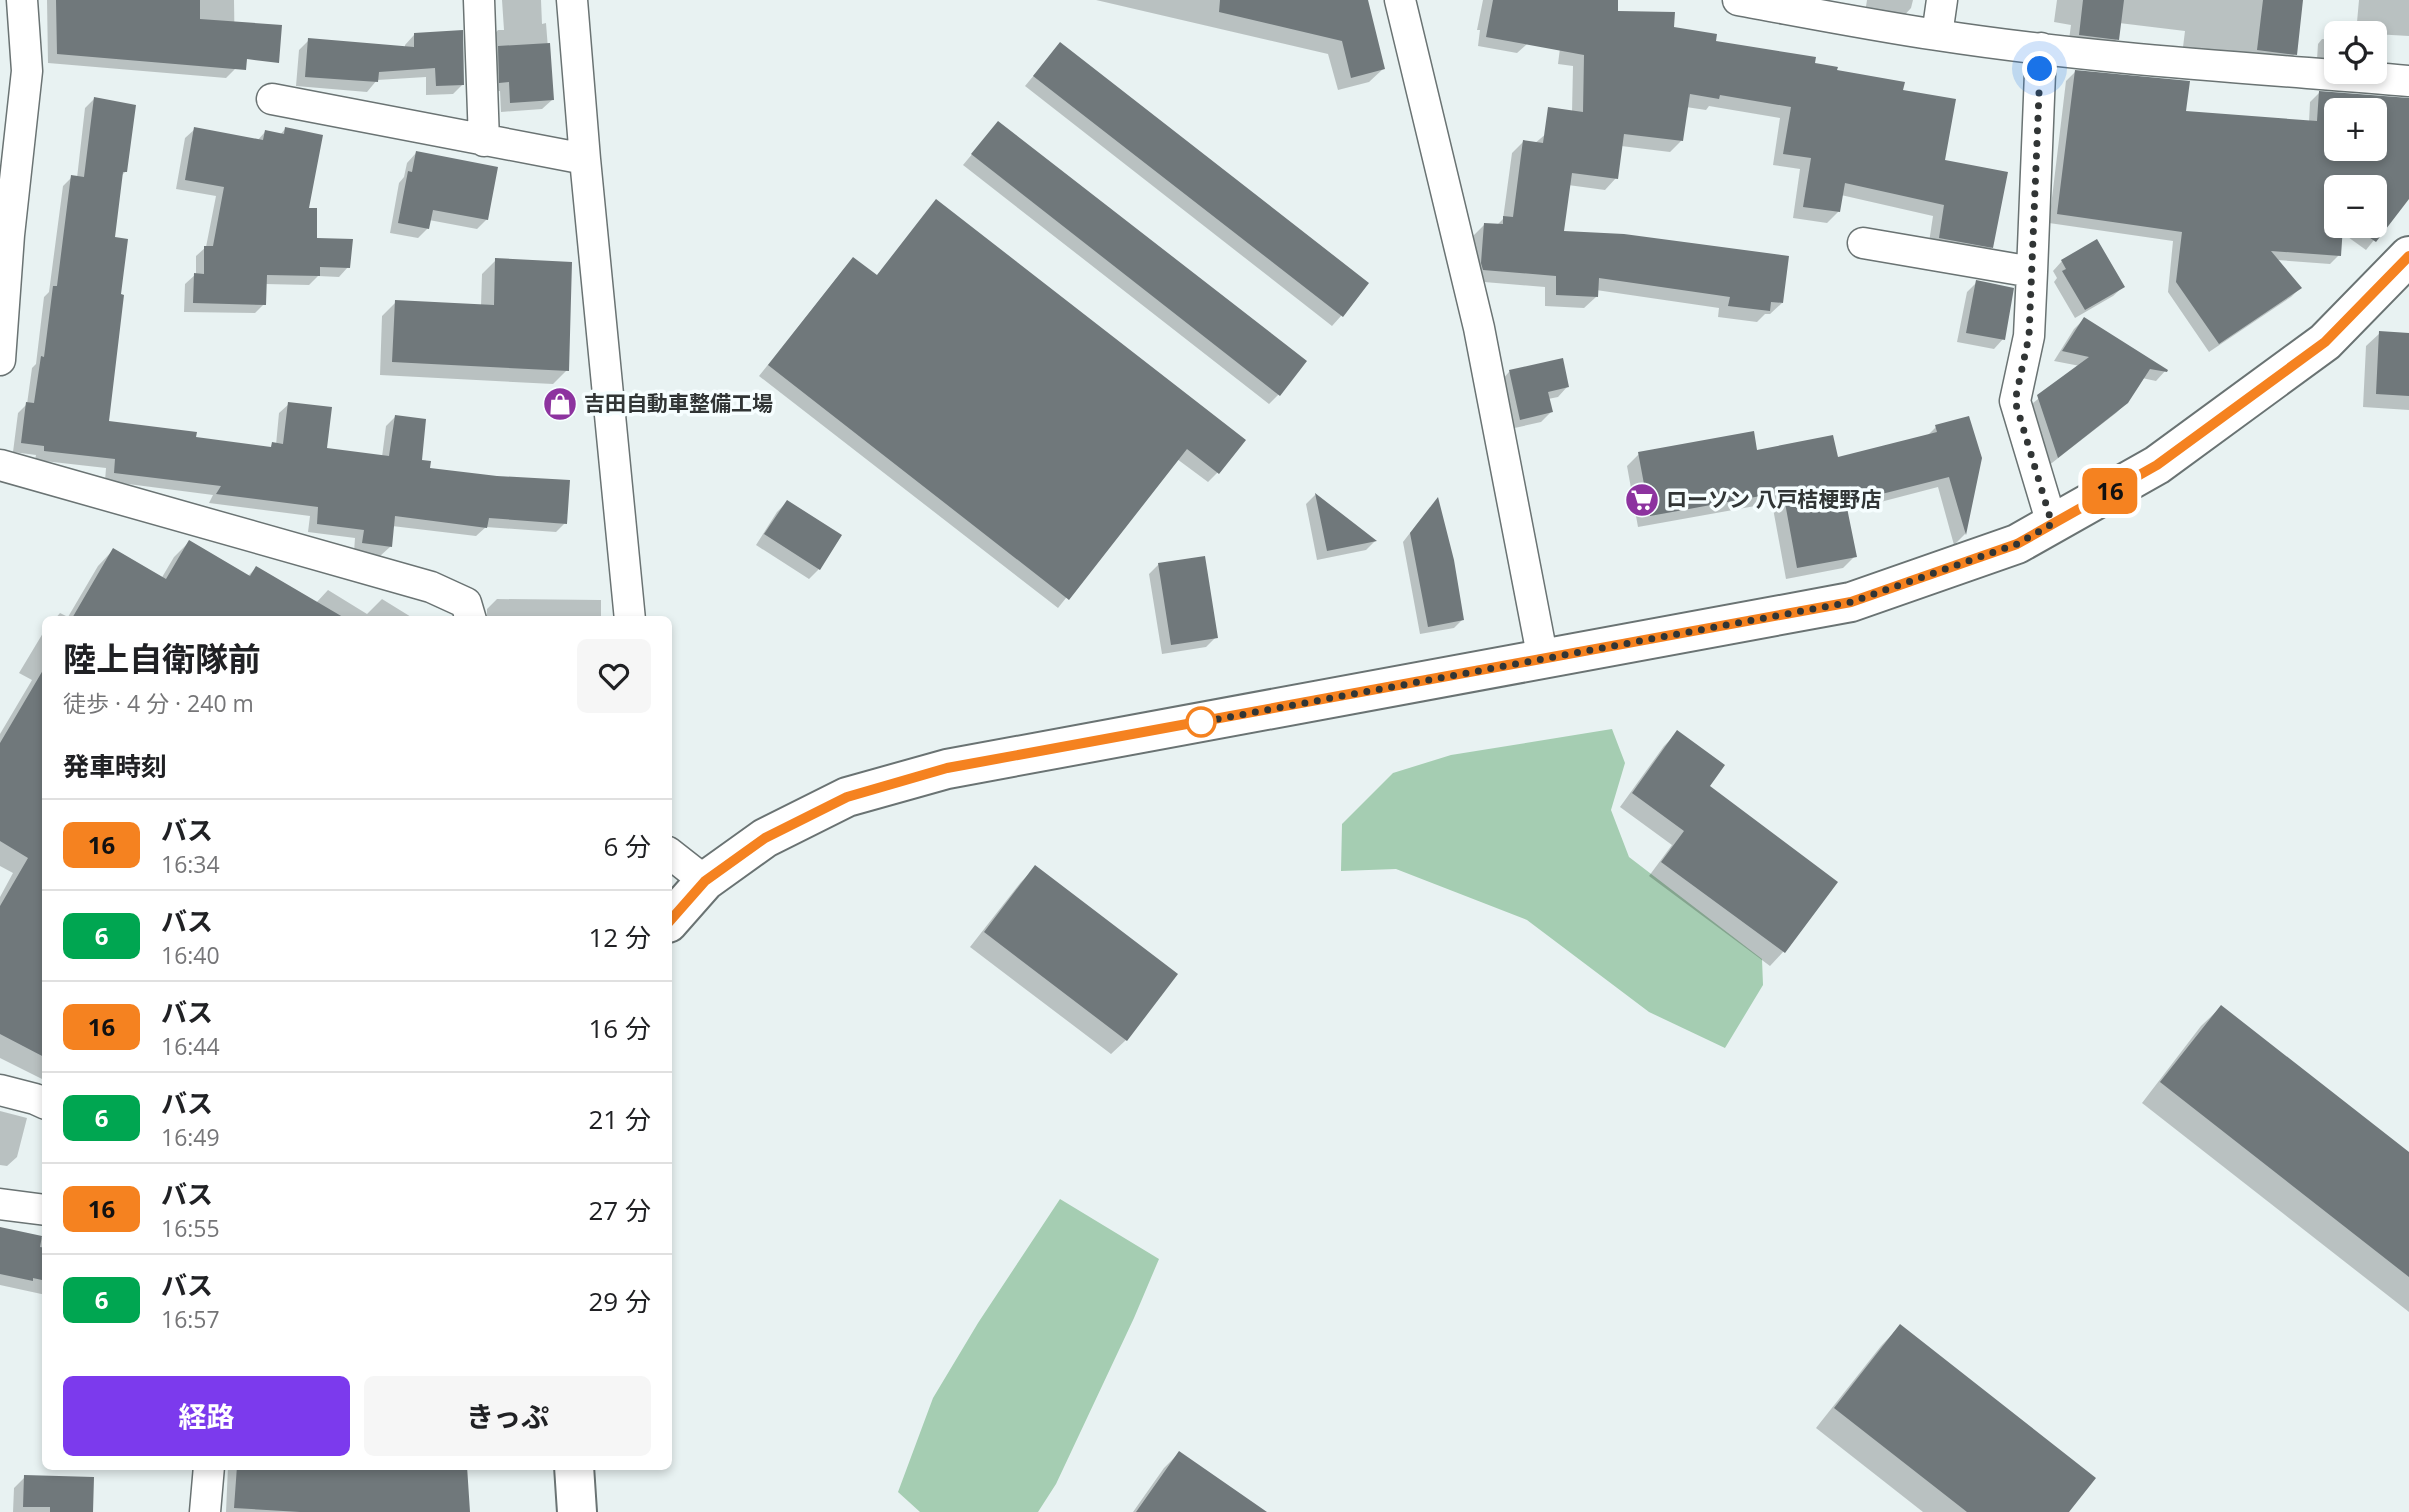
<!DOCTYPE html>
<html lang="ja">
<head>
<meta charset="utf-8">
<style>
  body { margin:0; font-family:"Open Sans","Noto Sans JP",sans-serif; background:#f6f6f6; color:#202124; height:100vh; display:flex; flex-direction:column; font-size:26px; white-space:nowrap }
  * { box-sizing:border-box; margin:0 }
  p { font-size:23px; color:#757577 }
  .icon { flex:none; width:38px; height:38px; fill:none; stroke:currentColor; stroke-width:2; stroke-linecap:round; stroke-linejoin:round }
  .map { position:relative; flex:1; overflow:hidden }
  .side { position:absolute; left:42px; top:616px; width:630px; height:854px; display:flex; flex-direction:column; background:#fff; border-radius:10px; box-shadow:0 4px 10px #0003 }
  .side>* { flex:none }
  .badge { padding:0 14px; border-radius:10px; font-size:24px; line-height:46px }
  .tools { position:absolute; left:2324px; top:21px; display:grid; gap:14px }
  .tools a { display:grid; place-items:center; width:63px; height:63px; border-radius:10px; background:#fff; box-shadow:0 4px 10px #0003; font-size:35px }
  .you { position:absolute; width:35px; height:35px; margin:-18px; border:5px solid #fff; border-radius:50%; background:#1a73e8; box-shadow:0 0 0 10px #1a73e833 }
  .map>.badge { position:absolute; translate:-50% -50%; box-shadow:0 0 0 4px #fff }
  h2 { padding:0 21px; font-size:26px; line-height:63px }
  .round { display:grid; place-items:center; flex:none; width:74px; height:74px; border-radius:10px; background:#f6f6f6 }
  .head { display:flex; align-items:center; justify-content:space-between; height:119px; padding:0 21px }
  h1 { font-size:33px; font-weight:700; line-height:52px }
  .action { display:flex; gap:14px; margin-top:auto; padding:14px 21px }
  .action a { flex:1; height:80px; border-radius:10px; background:#7c3aed; color:#fff; font-size:28px; font-weight:700; line-height:80px; text-align:center }
  .action a+a { background:#f6f6f6; color:#202124 }
  ul { padding:0; list-style:none }
  li { display:flex; align-items:center; gap:21px; height:91px; padding:0 21px; border-top:2px solid #e0e0e0 }
  li div { flex:1 }
  li b { display:block; font-size:26px }
  li em { font-style:normal }
  li .badge { min-width:77px; font-weight:700; text-align:center }
  .map>svg:first-child { display:block }
</style>
</head>
<body>
<div class="map">
<svg width="2409" height="1512" viewBox="0 0 2409 1512">
  <rect width="100%" height="100%" fill="#e8f2f2"/>
  <path fill="#a5cdb2" d="M1612,729l13,34 -14,47 18,47 133,102 1,26 -38,63 -76,-36 -122,-92 -131,-51 -55,2 1,-47 51,-51 58,-18z
    M1060,1199l99,60 -25,59 -78,166 -18,28h-118l-22,-20 35,-94 45,-75z"/>
  <path fill="#0003" fill-rule="evenodd" d="M47,0h187l1,69 -9,9 -178,-15z
    M502,0h39l1,24 4,-1 6,77 -10,9 -41,3 -1,-21 -9,1 -2,-52 9,-10h6z
    M1096,0h270l17,69 -14,13 -31,8 -10,-36z
    M1483,0h43l1,44 -10,9 -39,-7 2,-16h-3z
    M1566,0h51l-1,13 98,29 99,23 88,26 91,156 -12,11 -52,-9 5,-33 -92,-21 -2,16 -12,12 -34,-5 7,-49 -27,-4 7,-47 -71,-12 -3,4 -20,-3 -5,34 -11,11 -49,-6 -5,32 -11,12 -37,-5 -6,47 220,71 -12,11h-5l-8,8 -39,-5 1,-9 -123,-18v7l-12,11 -39,-2v-19l-73,-6 1,-45 12,-12 12,1 6,-6 9,-66 11,-11 11,2 38,-32 1,-46 -15,-2z
    M1867,0h46l-2,8 -11,12 -35,-7z
    M2057,0h245l-7,54 -11,11 -36,-10 -65,-8 2,-16 -66,-8 -2,16 -11,11 -38,-3 3,-22 -17,-3z
    M2359,0h50v36l-53,-3z
    M414,35l49,49 -10,10 -27,1v-18l-49,3 -10,12 -71,-6 3,-36 10,-10 96,8v-3z
    M2322,39l14,1v22l-19,-2 1,-16z
    M1060,44l306,239 -25,33 -9,10 -307,-240z
    M2075,72l110,41 124,9 1,-20 9,-9 90,7v96l-43,54 -25,-18 -2,23 -9,9 -53,-4 23,28 -9,9 -82,55 -41,-60 5,-51 -124,-18 17,-142zM2336,110h39v39h-39zM2336,187h39v39h-39z
    M94,99l32,72 -5,5 -8,63 -6,183 87,16 75,10 7,-3 3,-32 10,-9 36,45 57,8 4,-31 9,-9 25,44 8,8 137,54 -9,9 -70,-5 -10,9 -84,-10 -2,21 -10,9 -26,-4 1,-14 -47,-6 2,-16 -101,-13 4,-8 -108,-14 1,-13 -71,-8 1,-5 -23,-3 5,-39 9,-9 5,-36 4,-4 8,-67 5,-5 14,-106 9,-9 5,1 8,-70z
    M998,123l281,271 -10,10 -306,-239z
    M195,129l62,12 8,-9 15,3 5,-6 30,111 33,27 -9,10 -21,-1 -9,9 -44,-1 -1,20 -9,9 -71,-1 1,-28 11,-10v-18l10,-9 10,-51 -40,-7 9,-51z
    M416,153l71,66 -10,10 -48,-9 -1,8 -10,10 -28,-5 9,-50 5,-6 3,-14z
    M936,201l282,271 -10,10 -31,-23 -119,149 -299,-232 85,-107 32,8z
    M496,260l71,110 -14,14 -173,-9 2,-59 14,-14 85,4 1,-32z
    M2062,261l61,26 -10,9 -38,22 -21,-36 3,-4 -4,-7z
    M1977,282l26,57 -9,10 -37,-7 10,-50z
    M2084,319l82,51 -10,11 -14,-3 -15,24 -11,11 -68,53 -20,-59 52,-41 -26,-5 20,-32z
    M2380,333l29,1v76l-46,-3 3,-61z
    M1509,372l58,15 -9,10 -10,2 3,13 -10,10 -31,7 -10,-47z
    M1936,427l44,31 -15,76 -11,11 -16,-58 -92,24 9,45 -12,12 -57,11 -14,-76 -134,24 -11,-61 12,-12 117,-2 80,7 90,-22z
    M1315,495l60,46 -9,9 -49,10 -11,-56z
    M787,502l32,67 -10,10 -53,-34 21,-33z
    M1430,507l32,113 -8,8 -34,6 -17,-92z
    M189,542l59,34 8,-8 60,35 12,-13 39,24 15,-15 34,21h-362l6,-7 8,4 30,-51 15,-16 48,29 13,-22z
    M1159,564l57,73 -10,10 -44,7 -13,-80z
    M497,599l104,1v20h-114v-11z
    M46,628v453l-46,-23v-161l13,-24 -13,-7v-132l32,-54 -13,-7z
    M1677,733l30,54 129,95 -53,70 -13,14 -121,-90 23,-31 -52,-38 44,-61z
    M1036,867l90,173 -15,14 -141,-107 51,-65z
    M2221,1007l188,147v158l-267,-209 59,-77z
    M0,1111l27,7 -10,39 -10,9 -7,-1z
    M0,1229l46,10v56l-46,-10z
    M1900,1326l167,186h-144l-107,-84 65,-82z
    M1179,1453l85,59h-131l31,-44z
    M228,1466h237l3,46h8h-250z
    M25,1477l66,35h-78l1,-24z"/>
  <path fill="#70787b" fill-rule="evenodd" d="M56,0h144v19l82,6 -3,38 -32,-4 -1,11 -189,-16z
    M1220,0h148l17,69 -34,9 -9,-37 -123,-29z
    M1493,0h125v11l57,1 -1,15 43,7 -1,7 100,16 -1,6 23,4 -1,3 68,12 -2,8 53,9 -11,61 63,12 -15,76 -54,-10 5,-33 -99,-22 -5,29 -37,-5 8,-49 -28,-4 8,-47 -71,-12 -1,4 -29,-5 -7,47 -59,-7 -6,45 -46,-6 -8,58 60,3 165,22 -6,47 -12,-1 -1,9 -42,-5 2,-9 -131,-19 -1,19 -42,-2v-19l-73,-6 -2,-7 3,-40 19,1v-8l10,1 10,-77 20,3 5,-36 35,5 1,-57 -98,-18z
    M2083,0h41l-5,40 -40,-5z
    M2263,0h40l-6,55 -40,-5z
    M463,30l1,55 -28,1 -1,-18 -56,4 -1,10 -73,-5 3,-39 106,9v-14z
    M1060,42l309,241 -26,34 -310,-241z
    M550,43l4,57 -44,3 -1,-21 -10,1 -1,-37z
    M2075,70l115,11 -4,30 131,10 2,-30 90,7v101l-33,43 -23,-16h22v-39h-39v39h7l-2,30 -70,-5 31,37 -83,56 -43,-62 6,-50 -125,-18zM2336,110h39v39h-39z
    M94,97l42,8 -9,67h-4l-8,65 13,2 -7,55 3,1 -15,126 88,11 -1,5 75,10 1,-5 11,2 5,-42 44,5 -5,41 62,8 6,-41 31,4 -4,41 9,1 -1,7 67,8 73,4 -3,44 -78,-6 -2,10 -92,-12 -3,31 -30,-4 2,-13 -47,-6 1,-17 -102,-13 5,-8 -107,-13 1,-14 -71,-8v-5l-23,-3 5,-41 8,1 7,-47 3,1 9,-71h4l14,-111 13,2z
    M998,121l309,240 -27,35 -309,-242z
    M194,127l69,13 2,-10 19,4 1,-7 38,8 -14,73h8v30l36,1 -3,29 -30,-1v9l-53,-1 -1,30 -73,-2 1,-30 10,1v-28h9l11,-59 -39,-7z
    M416,151l82,16 -10,53 -55,-10 -4,19 -31,-6 10,-52 4,1z
    M936,199l310,241 -27,34 -32,-25 -118,151 -301,-235 85,-108 24,18z
    M2097,239l28,48 -40,23 -23,-39 4,-2 -5,-9z
    M495,258l77,4 -3,109 -177,-9 3,-62 99,5z
    M1976,280l38,8 -9,52 -39,-7z
    M2084,317l84,53 -1,2 -17,-3 -22,34 -70,55 -21,-63 52,-38 -27,-6z
    M2379,331l30,2v63l-33,-2z
    M1563,358l6,29 -21,5 5,20 -33,8 -11,-50z
    M1969,416l13,42 -16,77 -17,-58 -103,26 11,54 -60,11 -14,-76 -133,24 -12,-64 116,-21 3,19 76,-15 5,22 99,-25 -2,-7z
    M1315,493l62,48 -50,10z
    M1438,497l16,63 10,60 -36,7 -18,-94z
    M787,500l55,35 -22,35 -56,-36z
    M189,540l61,36 6,-10 92,54h-277l42,-72 53,31z
    M1205,556l13,82 -47,7 -13,-82z
    M46,665v393l-46,-24v-128l28,-48 -28,-17v-98z
    M1677,730l48,35 -15,21 128,96 -53,71 -124,-91 23,-31 -52,-38z
    M1035,865l143,109 -51,67 -143,-109z
    M2221,1005l188,147v125l-249,-195z
    M0,1227l42,9 -2,11 6,1v13l-4,19 -9,-2v3l-33,-7z
    M1900,1324l196,154 -27,34h-102l-133,-104z
    M1179,1451l88,61h-131z
    M237,1466h230l3,46h-170l-66,-4z
    M24,1475l70,2 -1,35h-43v-5h-27z"/>
  <g fill="none" stroke-linecap="round" stroke-linejoin="round">
    <g stroke="#6a7373" stroke-width="33">
      <path id="street" d="M479,0l5,141
        M572,0l13,159 45,461
        M1400,0l79,328 64,332
        M1738,0c66,12 132,25 199,35 156,24 315,33 472,46
        M1937,35l5,-35
        M272,99l313,60
        M1863,243l169,29 9,-224
        M2032,272l-3,64 -14,65 37,123
        M0,360l9,-125 18,-164 -5,-71
        M0,465l431,122 35,16 5,17
        M668,852l37,29
        M0,1090l35,9 11,5
        M0,1204l46,6
        M205,1512l4,-46"/>
    </g>
    <g stroke="#6a7373" stroke-width="42">
      <path id="primary" d="M668,923l37,-42 60,-43 82,-41 100,-28 904,-167 166,-58 140,-79 168,-123 84,-86
        M574,1466l3,46"/>
    </g>
    <use href="#street" stroke="#fff" stroke-width="30"/>
    <use href="#primary" stroke="#fff" stroke-width="38"/>
  </g>
  <g fill="none" stroke-linecap="round" stroke-linejoin="round">
    <g stroke="#fff" stroke-width="16">
      <path id="line" d="M668,923l37,-42 60,-43 82,-41 100,-29 904,-166 166,-58 140,-79 168,-123 84,-86"/>
    </g>
    <use href="#line" stroke="#f58220" stroke-width="10"/>
    <path stroke="#313535" stroke-width="7" stroke-dasharray="0 12.6" d="M1201,722l-10,2 660,-122 166,-58 35,-20 -37,-123 14,-65 11,-267"/>
  </g>
  <defs>
    <g id="shop-disc" transform="scale(1.75)"><circle r="9.5" fill="#8d339f" stroke="#f6feff"/><path d="M-5-2.5h2.3a2.7 3.5 0 0 1 5.4 0H5L5.5 6h-11ZM-1.5-2.5h3a1.5 2.3 0 0 0-3 0Z" fill="#fff"/></g>
    <g id="supermarket-disc" transform="scale(1.75)"><circle r="9.5" fill="#8d339f" stroke="#f6feff"/><path d="M-6-5.5h2.5l.6 2H6L4.5 2H-2.5L-4.4-4H-6ZM-1.5 3.2a1.3 1.3 0 1 0 .1 0ZM3 3.2a1.3 1.3 0 1 0 .1 0Z" fill="#fff"/></g>
  </defs>
  <g fill-rule="evenodd">
    <use href="#shop-disc" x="560" y="404"/>
    <use href="#supermarket-disc" x="1642" y="500"/>
  </g>
  <circle fill="#fff" stroke="#f58220" stroke-width="3.5" cx="1201" cy="722" r="14"/>
  <g text-anchor="middle" stroke-width="7" stroke-linejoin="round" paint-order="stroke">
    <g font-size="21" font-weight="bold" fill="#313535" stroke="#f6feff" text-anchor="start">
      <text x="584" y="411">吉田自動車整備工場</text>
      <text x="1666" y="507">ローソン 八戸桔梗野店</text>
    </g>
  </g>
</svg>
<div class="tools">
<a><svg class="icon" aria-label="locate" viewBox="0 0 24 24"><circle cx="12" cy="12" r="6"/><path d="M12 2v4M12 18v4M2 12h4M18 12h4"/></svg></a>
<a>+</a>
<a>−</a>
</div>
<div class="you" style="left:2040px;top:69px"></div>
<b class="badge" style="left:2110px;top:491px;background:#f58220;color:#111">16</b>
<section class="side">
<div class="head"><div><h1>陸上自衛隊前</h1><p>徒歩 · 4 分 · 240 m</p></div><a class="round"><svg class="icon" aria-label="heart" viewBox="0 0 24 24"><path d="M12 20l-8-8c-3-5 5-10 8-4 3-6 11-1 8 4z"/></svg></a></div>
<h2>発車時刻</h2>
<ul>
<li><span class="badge" style="background:#f58220;color:#111">16</span><div><b>バス</b><p>16:34</p></div><em>6 分</em></li>
<li><span class="badge" style="background:#00a651;color:#fff">6</span><div><b>バス</b><p>16:40</p></div><em>12 分</em></li>
<li><span class="badge" style="background:#f58220;color:#111">16</span><div><b>バス</b><p>16:44</p></div><em>16 分</em></li>
<li><span class="badge" style="background:#00a651;color:#fff">6</span><div><b>バス</b><p>16:49</p></div><em>21 分</em></li>
<li><span class="badge" style="background:#f58220;color:#111">16</span><div><b>バス</b><p>16:55</p></div><em>27 分</em></li>
<li><span class="badge" style="background:#00a651;color:#fff">6</span><div><b>バス</b><p>16:57</p></div><em>29 分</em></li>
</ul>
<div class="action"><a>経路</a><a>きっぷ</a></div>
</section>
</div>
</body>
</html>
